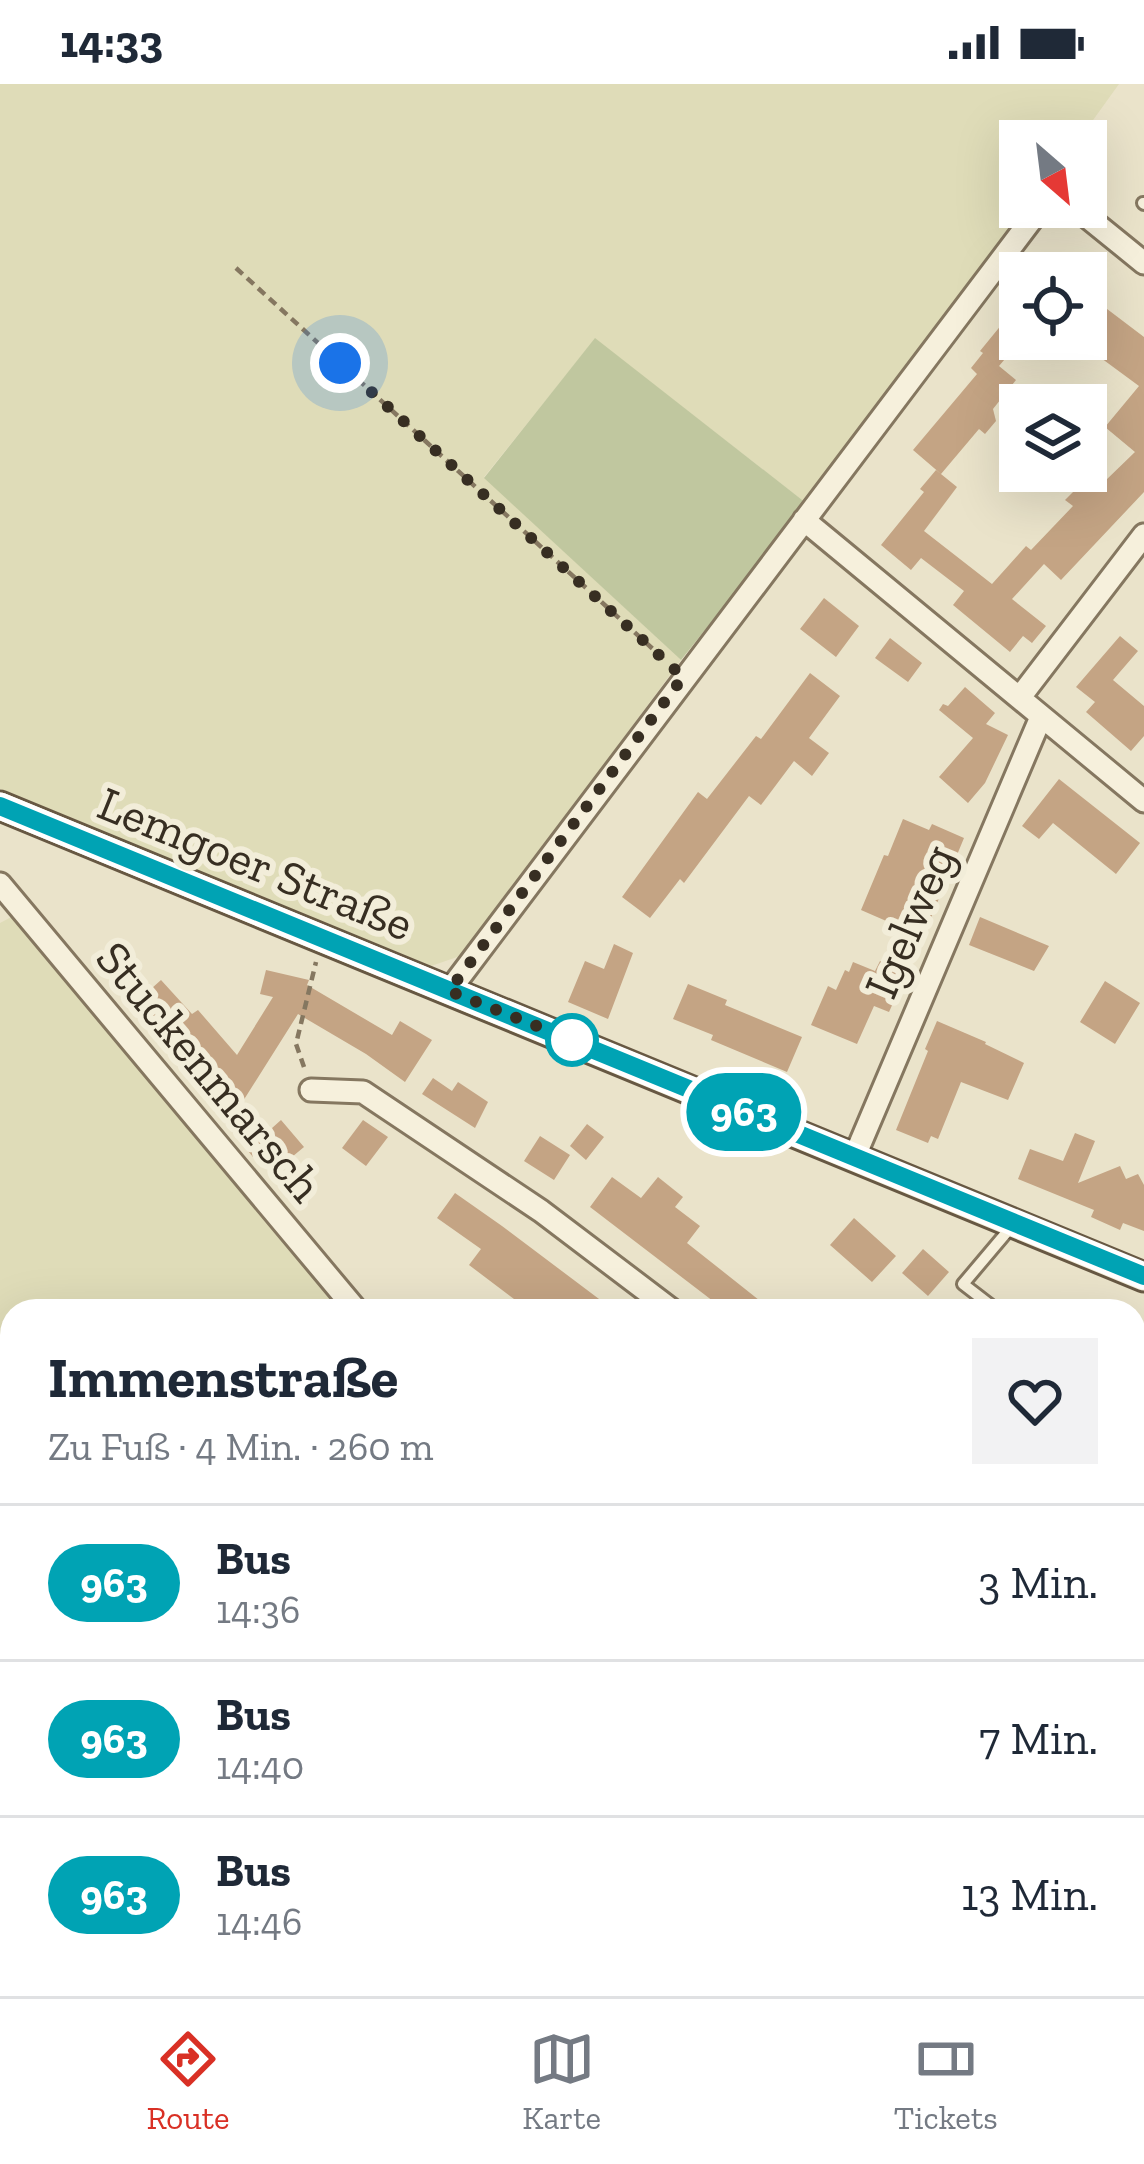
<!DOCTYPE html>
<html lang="de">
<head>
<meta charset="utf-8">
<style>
  body { margin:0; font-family:"Zilla Slab",serif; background:#f2f2f3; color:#1f2937; height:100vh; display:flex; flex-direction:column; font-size:45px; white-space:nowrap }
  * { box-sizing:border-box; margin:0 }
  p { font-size:39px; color:#747a83 }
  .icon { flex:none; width:66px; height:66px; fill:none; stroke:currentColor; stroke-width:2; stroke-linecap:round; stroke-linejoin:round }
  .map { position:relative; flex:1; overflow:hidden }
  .sheet { position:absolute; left:0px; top:1215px; width:1146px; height:699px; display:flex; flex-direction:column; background:#fff; border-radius:36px 36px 0 0; box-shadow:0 12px 48px #0002 }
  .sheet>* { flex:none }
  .badge { padding:0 24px; border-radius:39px; font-size:42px; line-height:78px }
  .needle { width:78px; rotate:152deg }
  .buttons { position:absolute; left:999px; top:36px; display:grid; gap:24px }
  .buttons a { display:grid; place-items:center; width:108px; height:108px; border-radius:0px; background:#fff; box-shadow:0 12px 48px #0002; font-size:60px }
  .you { position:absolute; width:60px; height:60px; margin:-30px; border:9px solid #fff; border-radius:50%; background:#1a73e8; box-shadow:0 0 0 18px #1a73e833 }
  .map>.badge { position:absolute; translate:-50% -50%; box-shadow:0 0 0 6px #fff }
  .round { display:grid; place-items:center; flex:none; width:126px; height:126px; border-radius:0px; background:#f2f2f3 }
  .overview { display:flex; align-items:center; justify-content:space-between; height:204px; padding:0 48px }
  h1 { font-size:57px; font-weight:800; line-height:90px }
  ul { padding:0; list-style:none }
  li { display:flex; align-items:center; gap:36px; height:156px; padding:0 48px; border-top:3px solid #e0e1e3 }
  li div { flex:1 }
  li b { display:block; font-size:45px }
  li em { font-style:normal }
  li .badge { min-width:132px; font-weight:700; text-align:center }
  .status { display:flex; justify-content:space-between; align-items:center; height:84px; padding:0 60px; background:#fff; direction:ltr }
  .status svg { height:33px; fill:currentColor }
  .tabs { display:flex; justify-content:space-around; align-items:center; height:168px; border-top:3px solid #e0e1e3; background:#fff; font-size:33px; color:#747a83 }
  .tabs a { display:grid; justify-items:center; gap:6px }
  .tabs .current { color:#d93025 }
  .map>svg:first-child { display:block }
</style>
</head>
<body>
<div class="status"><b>14:33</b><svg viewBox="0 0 49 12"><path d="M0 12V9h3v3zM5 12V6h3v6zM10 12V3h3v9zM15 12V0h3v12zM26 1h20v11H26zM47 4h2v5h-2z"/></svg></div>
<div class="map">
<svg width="1144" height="1912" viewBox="0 0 1144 1912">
  <rect width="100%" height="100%" fill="#eae3ca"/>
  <path fill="#dfdcb8" d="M0,0h1119l-41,57h-58v66h9l-223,296 -211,-164 -111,138 197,183 -218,295 -32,11 -431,-177z
    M17,830l334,397h-339v675h1077l12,10h-1101v-1073z"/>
  <path fill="#c0c79f" d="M595,254l211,165 -125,157 -197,-182z"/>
  <path fill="#c4a484" d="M1086,209l58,44v155l-83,88 -17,-16 -32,35 34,27 -14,17 -9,-7 -13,16 -57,-47 11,-14 -43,-33 -10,12 -30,-25 43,-53 -4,-3 16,-19 21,17 -33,44 68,53 34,-38 5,4 42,-44 -8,-6 28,-28 11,10 31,-30 -30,-25 34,-41 -53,-39z
    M1020,218v39l-21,25 17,14 -23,29 3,12 -11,13 -6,-5 -38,45 -28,-24 64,-76 -6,-6 12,-15 -3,-2z
    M824,514l35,28 -23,31 -36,-28z
    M1120,552l18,15 -25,29 31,26v30l-13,15 -45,-39 9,-10 -19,-15z
    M890,554l32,25 -14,19 -33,-24z
    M810,589l30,23 -31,42 20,15 -17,23 -18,-15 -33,44 -12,-9 -65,87 -4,-4 -30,39 -28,-21 76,-105 9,7 49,-63 5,3z
    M965,603l30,26 -9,11 22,11 -23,48 -17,20 -29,-26 34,-39 -34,-28 4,-6 5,2z
    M1059,695l81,64 -24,31 -63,-51 -14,16 -17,-13z
    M903,735l26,11 3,-6 32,14 -41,99 -62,-27 23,-55 4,1z
    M980,833l69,29 -15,25 -65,-26z
    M614,860l19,9 -25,66 -40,-17 17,-41 19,8z
    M880,877l21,9 -5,11 6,2 -13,29 -15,-6 -17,38 -46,-19 17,-39 8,4 9,-20 4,2 4,-10 22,9z
    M266,886l43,10 -2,5 85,50 8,-14 32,19 -27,42 -39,-28 -68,-40 -60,95 24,28 19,-17 23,27 -29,24 -16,-19 -6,5 -45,-55 3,-3 -32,-42 -46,-52 28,-25 31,34 6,-4 39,45 36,-58 -13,-3z
    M1105,897l35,22 -25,41 -35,-22z
    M688,900l39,16 -2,5 77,32 -15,35 -76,-32 2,-5 -40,-16z
    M937,937l49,21 -1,2 39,19 -16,37 -47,-18 -23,57 -7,-3 -3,7 -32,-13 32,-79 -3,-2z
    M433,994l19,13 6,-9 30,20 -13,26 -53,-34z
    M363,1036l25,17 -22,29 -24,-18z
    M587,1040l17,13 -18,23 -16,-14z
    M1075,1049l20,8 -17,42 42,-17 6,13 12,-5 6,11v46l-21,-8 -3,7 -29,-13 3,-7 -76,-31 12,-30 33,12z
    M540,1052l30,19 -16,25 -30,-19z
    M612,1093l29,21 17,-21 25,20 -8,10 25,19 -13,17 86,68h-47l-136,-104z
    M455,1109l47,33 113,85h-85l-61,-46 12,-16 -44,-31z
    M854,1134l42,38 -24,26 -42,-37z
    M923,1165l26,23 -21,24 -26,-23z"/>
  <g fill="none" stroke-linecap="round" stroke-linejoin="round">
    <g stroke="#857760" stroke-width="16">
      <path id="service" d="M1143,119l1,1
        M998,1227l-35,-27 49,-58"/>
    </g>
    <g stroke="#857760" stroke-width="27">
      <path id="minor" d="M1075,123l69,56
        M804,436l340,281
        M1020,613l124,-162
        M0,800l357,427
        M449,907l592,-784
        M311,1006l52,2 178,119 132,100
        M854,1074l187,-441
        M1134,1674l10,5
        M1134,1889l10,-30
        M1106,1902l12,10"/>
    </g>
    <g stroke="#675843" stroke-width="33">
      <path id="secondary" d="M0,722l1144,471"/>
    </g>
    <path stroke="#857760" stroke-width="4.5" stroke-dasharray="9 6" stroke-linecap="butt" d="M236,184l430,393
      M304,983l-8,-23 20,-82"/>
    <use href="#service" stroke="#f6f0dc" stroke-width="10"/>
    <use href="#minor" stroke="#f6f0dc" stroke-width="21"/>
    <use href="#secondary" stroke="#f6f0dc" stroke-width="27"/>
  </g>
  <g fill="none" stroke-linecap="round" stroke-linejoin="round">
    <g stroke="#fff" stroke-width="27">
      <path id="line" d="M0,722l1144,470"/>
    </g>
    <use href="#line" stroke="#00a3b4" stroke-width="18"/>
    <path stroke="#372e22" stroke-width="12" stroke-dasharray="0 21.6" d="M340,279l343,314 -234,314 123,49"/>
  </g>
  <circle fill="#fff" stroke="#00a3b4" stroke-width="6" cx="572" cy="956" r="24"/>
  <g text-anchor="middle" stroke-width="12" stroke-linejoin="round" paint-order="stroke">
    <g font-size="48" fill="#372e22" stroke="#f2edd9">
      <text transform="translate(256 779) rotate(22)" y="17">Lemgoer Straße</text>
      <text transform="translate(909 837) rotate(-67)" y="17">Igelweg</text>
      <text transform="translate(210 987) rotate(50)" y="17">Stuckenmarsch</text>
    </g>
  </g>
</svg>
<div class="buttons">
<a><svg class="needle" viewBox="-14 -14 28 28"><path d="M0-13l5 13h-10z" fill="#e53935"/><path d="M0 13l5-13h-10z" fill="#747a83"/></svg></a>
<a><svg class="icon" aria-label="locate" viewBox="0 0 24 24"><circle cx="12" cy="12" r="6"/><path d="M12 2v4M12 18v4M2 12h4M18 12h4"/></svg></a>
<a><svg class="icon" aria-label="layers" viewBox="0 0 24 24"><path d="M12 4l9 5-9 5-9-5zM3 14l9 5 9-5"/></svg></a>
</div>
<div class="you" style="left:340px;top:279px"></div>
<b class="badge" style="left:744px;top:1028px;background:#00a3b4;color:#fff">963</b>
<section class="sheet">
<div class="overview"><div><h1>Immenstraße</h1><p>Zu Fuß · 4 Min. · 260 m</p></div><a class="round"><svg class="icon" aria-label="heart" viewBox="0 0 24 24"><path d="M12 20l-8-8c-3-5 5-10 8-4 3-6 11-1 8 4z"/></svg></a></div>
<ul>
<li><span class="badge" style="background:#00a3b4;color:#fff">963</span><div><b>Bus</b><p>14:36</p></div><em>3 Min.</em></li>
<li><span class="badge" style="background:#00a3b4;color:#fff">963</span><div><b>Bus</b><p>14:40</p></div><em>7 Min.</em></li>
<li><span class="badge" style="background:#00a3b4;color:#fff">963</span><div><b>Bus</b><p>14:46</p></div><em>13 Min.</em></li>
</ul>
</section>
</div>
<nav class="tabs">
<a class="current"><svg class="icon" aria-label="directions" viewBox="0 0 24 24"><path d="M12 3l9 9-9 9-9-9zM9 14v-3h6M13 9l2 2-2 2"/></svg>Route</a>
<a><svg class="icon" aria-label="map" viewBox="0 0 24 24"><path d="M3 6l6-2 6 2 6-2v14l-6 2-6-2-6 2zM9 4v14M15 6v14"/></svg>Karte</a>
<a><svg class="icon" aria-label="tickets" viewBox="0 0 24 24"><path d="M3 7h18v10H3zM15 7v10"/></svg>Tickets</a>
</nav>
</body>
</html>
